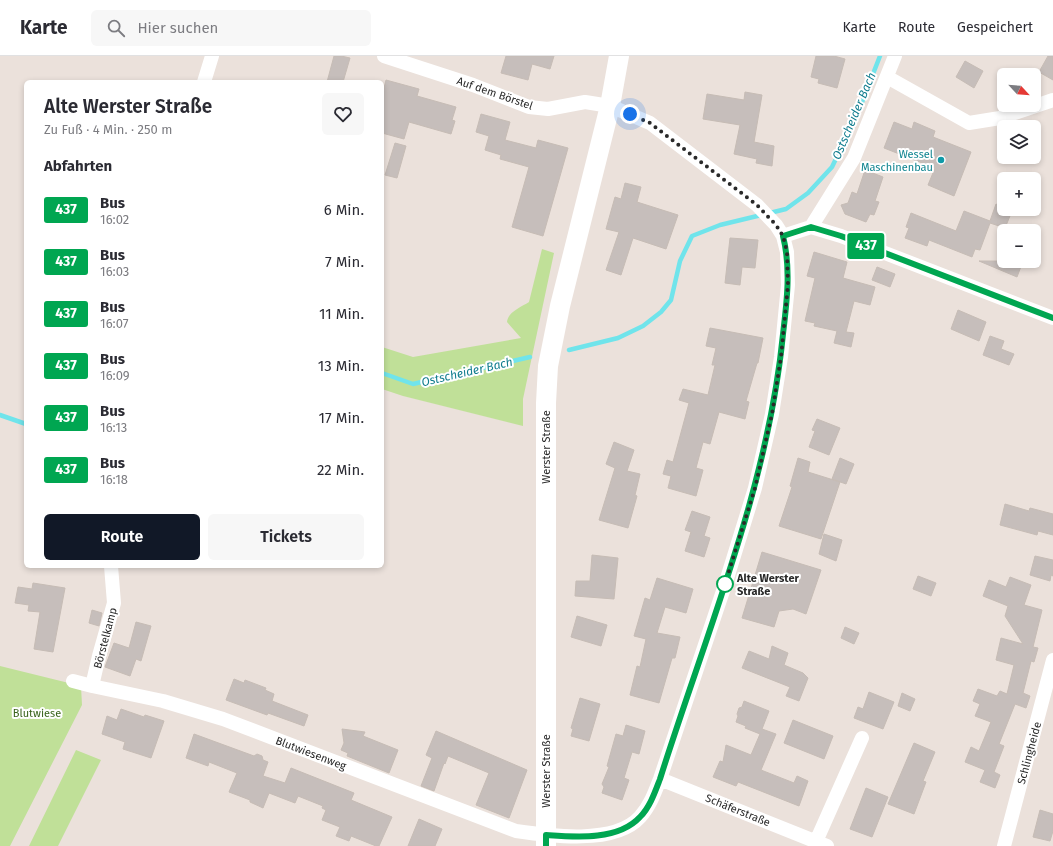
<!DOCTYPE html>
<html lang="de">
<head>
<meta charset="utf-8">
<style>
  body { margin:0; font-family:"Fira Sans",sans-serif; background:#f7f7f7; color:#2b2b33; height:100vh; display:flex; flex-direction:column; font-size:15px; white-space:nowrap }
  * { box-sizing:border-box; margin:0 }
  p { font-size:13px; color:#7c7c81 }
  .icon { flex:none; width:22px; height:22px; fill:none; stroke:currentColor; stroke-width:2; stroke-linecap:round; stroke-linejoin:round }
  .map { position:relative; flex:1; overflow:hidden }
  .panel { position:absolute; left:24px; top:24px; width:360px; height:488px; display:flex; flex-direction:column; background:#fff; border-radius:6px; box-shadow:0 2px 6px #0003 }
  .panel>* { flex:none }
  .badge { padding:0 8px; border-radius:3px; font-size:14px; line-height:26px }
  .needle { width:26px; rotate:116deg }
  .tools { position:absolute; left:997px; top:12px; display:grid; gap:8px }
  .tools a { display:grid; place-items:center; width:44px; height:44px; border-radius:6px; background:#fff; box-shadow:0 2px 6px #0003; font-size:20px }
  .you { position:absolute; width:20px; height:20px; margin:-10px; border:3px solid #fff; border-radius:50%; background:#1a73e8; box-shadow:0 0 0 6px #1a73e833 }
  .map>.badge { position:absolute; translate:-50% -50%; box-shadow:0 0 0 2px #fff }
  h2 { padding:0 20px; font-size:15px; line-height:36px }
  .round { display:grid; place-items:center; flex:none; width:42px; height:42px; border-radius:6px; background:#f7f7f7 }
  .summary { display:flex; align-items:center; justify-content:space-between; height:68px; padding:0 20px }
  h1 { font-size:19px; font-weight:600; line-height:30px }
  .button { display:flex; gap:8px; margin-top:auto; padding:8px 20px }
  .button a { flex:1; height:46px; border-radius:6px; background:#111827; color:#fff; font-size:16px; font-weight:600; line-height:46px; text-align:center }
  .button a+a { background:#f7f7f7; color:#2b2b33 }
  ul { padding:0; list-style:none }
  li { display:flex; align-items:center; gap:12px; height:52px; padding:0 20px }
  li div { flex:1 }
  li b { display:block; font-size:15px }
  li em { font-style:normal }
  li .badge { min-width:44px; font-weight:700; text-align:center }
  header { display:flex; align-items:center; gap:24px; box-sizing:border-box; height:56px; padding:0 20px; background:#fff; border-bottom:1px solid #e1e1e2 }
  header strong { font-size:19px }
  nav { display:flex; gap:22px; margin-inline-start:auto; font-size:14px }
  .search { width:280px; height:36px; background:#f7f7f7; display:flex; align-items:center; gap:10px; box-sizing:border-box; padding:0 14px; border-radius:6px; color:#7c7c81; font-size:15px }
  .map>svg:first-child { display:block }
</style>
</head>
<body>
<header>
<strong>Karte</strong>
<div class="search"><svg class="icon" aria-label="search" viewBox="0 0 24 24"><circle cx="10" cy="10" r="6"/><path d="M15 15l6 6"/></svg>Hier suchen</div>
<nav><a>Karte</a><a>Route</a><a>Gespeichert</a></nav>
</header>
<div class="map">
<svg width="1053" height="790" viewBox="0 0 1053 790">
  <rect width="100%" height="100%" fill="#ebe1db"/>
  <path fill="#c0e098" d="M542,193l12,4 -31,146v27l-120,-30 -21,-7v-42l31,10 108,-19 -14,-16c1,-10 14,-15 22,-20z
    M0,610l81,20 1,19 -72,141h-10z
    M76,694l25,10 -43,86h-29z"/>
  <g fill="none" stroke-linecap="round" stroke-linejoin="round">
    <path stroke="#70e4eb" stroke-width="4.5" d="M569,294l49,-12 25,-12 18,-14 10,-12 9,-39 12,-25 28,-11 66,-16 22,-16 24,-26 25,-52 23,-59
      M382,317l31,11 117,-27
      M0,359l26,9"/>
  </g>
  <path fill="#c6bebb" stroke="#c6bcb5" d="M334,0h7l9,2 -7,24h-16z
    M506,0h48l-4,13 -18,-5 -4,16 -27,-7z
    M816,0h18l11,3 -8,29 -19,-5 1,-4 -8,-2z
    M1048,0h5v24l-14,-8z
    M965,5l18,10 -9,17 -18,-11z
    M386,24l33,9 -2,7 39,11 -4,13 3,1 -4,13 -42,-12 -5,17 -22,-6v-37z
    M745,36l17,3 -8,47 20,4 -2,20 -16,-3 1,-4 -23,-5 6,-29 -37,-6 4,-25 37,6z
    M481,58l29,8 -5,18 31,8 2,-8 30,8 -25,88 -31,-9 17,-60 -29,-8 1,-4 -16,-5 4,-14 -13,-4z
    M894,66l18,7 2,-7 21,9 -2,6 38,15 -17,44 -26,-11 7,-17 -51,-20z
    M395,87l11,3 -9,32 -12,-3z
    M865,114l18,7 -8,24 4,1 -5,13 -4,-1 -4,8 -21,-8 -4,-9 7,-2 4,-11 5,2z
    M625,127l16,4 -4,15 41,13 -12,34 -33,-11 -12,37 -15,-5 13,-38 -13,-3 9,-32 6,2z
    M996,148l8,4v1l8,2 -7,17 -15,-5 -10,27 -5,-1 -3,8 -43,-17 -2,6 -22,-8 4,-10 -3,-1 5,-14 45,18 8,-20 26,10z
    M730,182l28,2 -3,28 -13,-1 -2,18 -15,-2z
    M814,196l33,10 -4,16 32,9 -5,18 -16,-4 -8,31 8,1 -3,14 -17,-4 3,-12 -23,-5 1,-3 -10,-2 10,-43 -8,-2z
    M979,205h44l-6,16z
    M877,211l18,7 -5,13 -18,-7z
    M958,254l28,12 -7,19 -28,-12z
    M710,272l53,10 -5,25h-1l-11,38 3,1 -4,17 -26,-7 -9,32 -7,-2 -7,26 7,2 -7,26 -28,-8 3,-12 -8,-2 4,-14 6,2 16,-59 -10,-3 4,-11 25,6 7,-30h-3l4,-17 -10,-2z
    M990,280l14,5 -3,8 13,5 -5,11 -26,-10z
    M817,363l23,9 -11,27 -20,-8 6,-16 -3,-1z
    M614,386l20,8 -7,21 13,3 -5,21 2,1 -9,32 -29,-8 16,-52 -9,-4z
    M798,402l12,4 -2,10 32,10 -19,57 -42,-13 13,-39 -2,-1z
    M840,402l14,6 -8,20 -14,-5z
    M1005,448l24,7 1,-3 23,6v21l-15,-4 -1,4 -37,-10z
    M692,455l18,6 -6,19 6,2 -6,19 -19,-6 6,-19 -6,-2z
    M824,478l18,6 -6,21 -17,-7z
    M762,496l59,18 -15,44 -13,-5 -14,2 -5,16 -32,-9z
    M592,499l26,3 -4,41 -39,-3 1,-15h14z
    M1035,500l18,4v16l-2,-1 -1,6 -20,-6z
    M918,520l18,7 -5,13 -18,-7z
    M1010,521l21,8 -7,20 18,5 -9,37 5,1 -4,14 -3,-1 -8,32 7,3 -4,12 -11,-4 -16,40 5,2 -10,26 6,3 -5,13 -15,-6 5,-12 -20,-8 6,-15 8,4 12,-29 -16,-6 5,-12 -7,-3 5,-12 19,7 3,-5 7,3 7,-29 -18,-5 5,-22 22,6 -18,-28 3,-10 -25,-10 6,-16 17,7z
    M657,522l36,11 -7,24 -21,-6 -8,26 23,4 -5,21h-3l-13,45 -29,-8 7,-29 3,1 6,-28 -12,-3 11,-38 5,2z
    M33,527l32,5 -12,64 -19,-3 6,-37 -12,-1 1,-6 -14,-2 3,-16 14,2z
    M92,554l10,3 -3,13 -10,-3z
    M577,560l30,9 -6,21 -30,-9z
    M136,566l15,4 -10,35 -5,-2 -6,17 -25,-9 9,-24 15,5z
    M845,571l14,6 -5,11 -13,-6z
    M772,590l16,7 -4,12 19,8 5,5 -9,23 -13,-5 4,-9 -48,-19 7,-17 20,8z
    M234,623l10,4 1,-3 21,8 -1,2 9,4 -2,7 36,14 -4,11 -36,-13 -1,2 -41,-15z
    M869,636l25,10 -11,27 -29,-11 4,-11 5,2z
    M902,637l13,6 -5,12 -12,-5z
    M580,642l20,6 -11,37 -18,-5 2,-7 -2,-1z
    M744,645l25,10 -7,18 14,5 -15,36 33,13 3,-7 11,5 -9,25 -61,-24 -2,4 -23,-9 7,-16 3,1 3,-17 25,10 9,-21 -15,-6 1,-2 -10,-4 2,-6 -1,-2 2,-6 3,-1z
    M121,653l23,8 1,-2 19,6 -13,37 -28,-9 2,-7 -23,-8 5,-18 10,4z
    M793,664l40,16 -9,23 -40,-16z
    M626,669l19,6 -6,23 -7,-2 -8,26 5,2 -7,20 -20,-7 2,-6 -2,-3 7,-17 -2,-1 9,-32 7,2z
    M342,673l23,3 -2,4 35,14 -9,23 -42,-17 1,-3 -7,-3 3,-7z
    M436,675l91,39 -18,48 -33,-13 13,-32 -41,-17 -3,8 -1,-1 -10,28 -13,-5 11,-28 -6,-3z
    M194,678l60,22 3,-2 5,2 1,4 5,2 -5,14 22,7 6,-15 63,25 -3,7 41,17 -13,29h-3l-25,-10 -2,5 -13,-5 4,-9 -18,-7 4,-10 -4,-2 1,-2 -25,-10 -3,7 -26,-10 -6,15 -13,-6v-2l-21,-8 8,-19 -28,-11 -1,4 -22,-8z
    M914,687l21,9 -12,29 3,1 -12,32 -26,-10z
    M866,732l22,9 -16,40 -22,-8z
    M1040,754l13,4v17l-3,10 -17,-4z
    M419,763l23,10 -7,17h-27z"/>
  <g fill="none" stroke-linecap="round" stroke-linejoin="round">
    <path stroke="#fff" stroke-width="14" d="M887,21l82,46 31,-5 53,-18
      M204,26l8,-26
      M811,171l30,9 212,82
      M783,180l28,-9 43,-69 41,-102
      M73,625l19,5 71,15 60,18 293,112c34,5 99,14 124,-14 10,-11 15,-25 20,-38l65,-194 30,-97 17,-74 9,-57 7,-72 -1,-33 -4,-16 -7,-11 -19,-20 -107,-82 -40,-17 -25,-4 -37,7 -19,-2 -56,-22 -89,-29
      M92,630l7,-30 15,-53 -3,-37
      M660,723l167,67
      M814,790l48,-108
      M1004,790l49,-186"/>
    <path stroke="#fff" stroke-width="20" d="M546,790v-443l2,-37 12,-60 50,-200 9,-50"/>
  </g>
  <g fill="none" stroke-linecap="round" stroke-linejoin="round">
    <g stroke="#fff" stroke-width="9">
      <path id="line" d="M546,790v-11c29,2 72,6 94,-18 10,-10 15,-25 20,-38 46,-146 108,-291 123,-445 4,-33 8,-66 0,-98l28,-9 30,9 212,82"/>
    </g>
    <use href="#line" stroke="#00a651" stroke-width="6"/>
    <path stroke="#292929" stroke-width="4" stroke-dasharray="0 7.2" d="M630,58l20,9 107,82 19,20 7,11 4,16 1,33 -7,72 -9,57 -17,74 -30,96"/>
  </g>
  <circle fill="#0f9aa8" stroke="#fff" stroke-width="1.5" cx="941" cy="104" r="4"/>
  <circle fill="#fff" stroke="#00a651" stroke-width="2" cx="725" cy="528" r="8"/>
  <g text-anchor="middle" stroke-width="4" stroke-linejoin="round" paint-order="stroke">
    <g font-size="11" fill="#292929" stroke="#fff">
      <text transform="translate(495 37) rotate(19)" y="4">Auf dem Börstel</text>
      <text transform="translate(546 391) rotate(-90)" y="4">Werster Straße</text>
      <text transform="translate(105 582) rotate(-75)" y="4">Börstelkamp</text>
      <text transform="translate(311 697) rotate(21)" y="4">Blutwiesenweg</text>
      <text transform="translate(1029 697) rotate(-75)" y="4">Schlingheide</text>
      <text transform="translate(546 715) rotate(-90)" y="4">Werster Straße</text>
      <text transform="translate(738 754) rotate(22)" y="4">Schäferstraße</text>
    </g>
    <g font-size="11" fill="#0d838f" stroke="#fff" text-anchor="end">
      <text x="933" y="102">Wessel<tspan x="933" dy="13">Maschinenbau</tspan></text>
    </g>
    <g font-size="11" font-weight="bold" fill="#292929" stroke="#fff" text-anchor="start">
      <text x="737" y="526">Alte Werster<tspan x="737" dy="13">Straße</tspan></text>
    </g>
    <g font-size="11" fill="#39631b" stroke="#fff">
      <text x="37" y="661">Blutwiese</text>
    </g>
    <g font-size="12" font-style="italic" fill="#117d8e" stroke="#fff">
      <text transform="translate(854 60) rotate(-67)" y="4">Ostscheider Bach</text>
      <text transform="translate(467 316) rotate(-13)" y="4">Ostscheider Bach</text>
    </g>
  </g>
</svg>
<div class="tools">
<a><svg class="needle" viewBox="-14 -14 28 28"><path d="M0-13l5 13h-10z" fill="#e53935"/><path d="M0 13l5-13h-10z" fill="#7c7c81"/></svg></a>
<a><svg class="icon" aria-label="layers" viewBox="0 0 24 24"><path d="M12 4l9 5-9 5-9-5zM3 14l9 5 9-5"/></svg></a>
<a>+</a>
<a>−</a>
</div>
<div class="you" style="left:630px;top:58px"></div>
<b class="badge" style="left:866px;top:190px;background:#00a651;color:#fff">437</b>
<section class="panel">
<div class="summary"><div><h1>Alte Werster Straße</h1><p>Zu Fuß · 4 Min. · 250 m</p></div><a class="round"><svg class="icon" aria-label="heart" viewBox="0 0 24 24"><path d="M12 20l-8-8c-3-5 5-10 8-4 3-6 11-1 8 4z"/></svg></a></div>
<h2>Abfahrten</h2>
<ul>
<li><span class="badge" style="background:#00a651;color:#fff">437</span><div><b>Bus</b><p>16:02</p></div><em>6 Min.</em></li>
<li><span class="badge" style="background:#00a651;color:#fff">437</span><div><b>Bus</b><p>16:03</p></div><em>7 Min.</em></li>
<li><span class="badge" style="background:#00a651;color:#fff">437</span><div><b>Bus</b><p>16:07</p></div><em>11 Min.</em></li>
<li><span class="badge" style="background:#00a651;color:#fff">437</span><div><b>Bus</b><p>16:09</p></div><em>13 Min.</em></li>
<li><span class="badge" style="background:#00a651;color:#fff">437</span><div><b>Bus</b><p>16:13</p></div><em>17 Min.</em></li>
<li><span class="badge" style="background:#00a651;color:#fff">437</span><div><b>Bus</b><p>16:18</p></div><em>22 Min.</em></li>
</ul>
<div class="button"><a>Route</a><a>Tickets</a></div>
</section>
</div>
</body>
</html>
